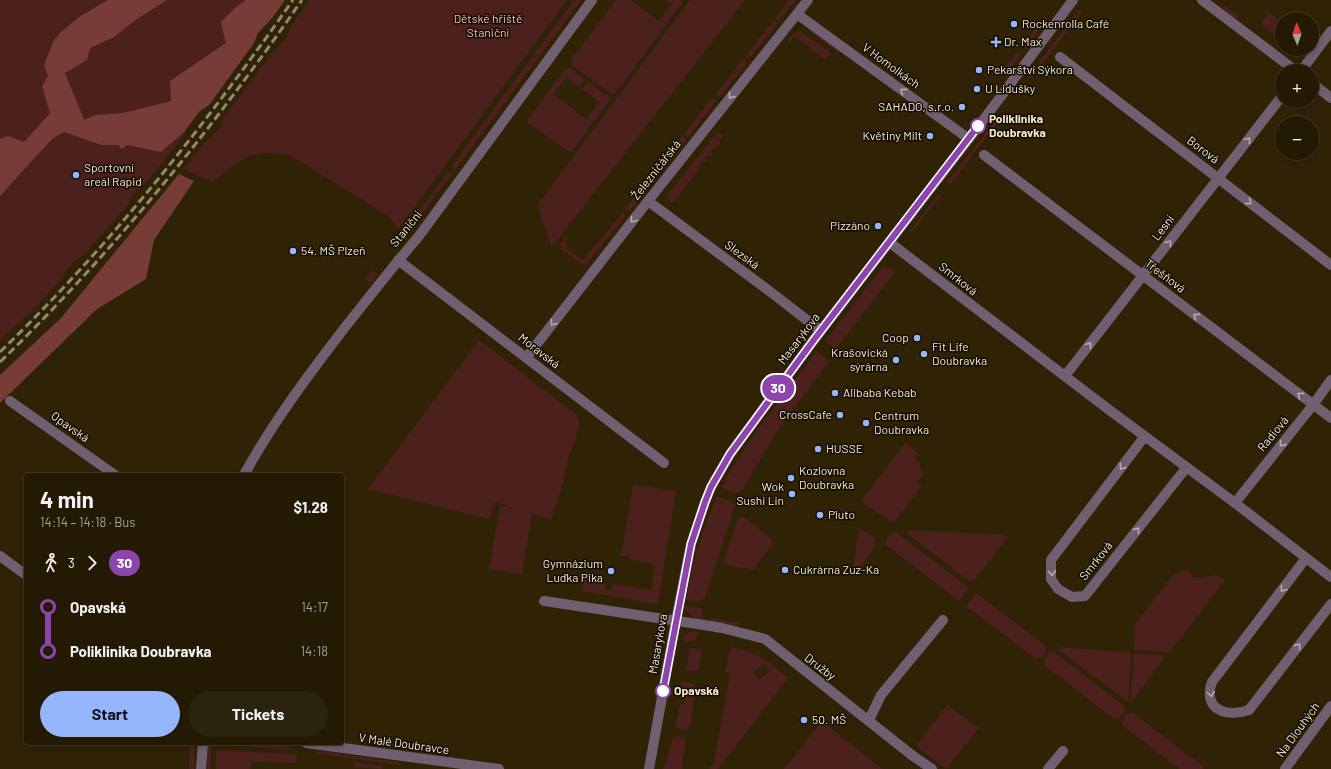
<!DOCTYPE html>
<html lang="en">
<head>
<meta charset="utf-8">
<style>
  body { margin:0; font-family:Barlow,sans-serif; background:#2c230e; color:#f1f3f6; height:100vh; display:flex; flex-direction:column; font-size:15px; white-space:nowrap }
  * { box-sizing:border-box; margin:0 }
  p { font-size:13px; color:#a3a19a }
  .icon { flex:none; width:22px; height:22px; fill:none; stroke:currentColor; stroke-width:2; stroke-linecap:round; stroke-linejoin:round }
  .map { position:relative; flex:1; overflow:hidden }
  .panel { position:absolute; left:24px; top:473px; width:320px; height:272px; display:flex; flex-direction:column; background:#241a04; border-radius:4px; box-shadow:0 2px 6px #0003,0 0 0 1px #413826 }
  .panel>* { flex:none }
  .badge { padding:0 8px; border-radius:13px; font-size:14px; line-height:26px }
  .needle { width:26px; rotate:358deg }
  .fabs { position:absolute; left:1275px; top:12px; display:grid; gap:8px }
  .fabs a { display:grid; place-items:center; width:44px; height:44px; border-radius:50%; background:#241a04; box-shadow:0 2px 6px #0003,0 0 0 1px #413826; font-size:20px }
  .map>.badge { position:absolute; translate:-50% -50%; box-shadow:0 0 0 2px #fff }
  .legs { display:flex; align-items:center; gap:6px; height:44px; padding:0 16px; font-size:13px }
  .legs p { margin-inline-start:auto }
  .overview { display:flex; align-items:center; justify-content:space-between; height:68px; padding:0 16px }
  h1 { font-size:22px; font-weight:700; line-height:30px }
  .cta { display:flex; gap:8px; margin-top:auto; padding:8px 16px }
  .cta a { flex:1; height:46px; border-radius:24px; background:#95b6fd; color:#111; font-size:16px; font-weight:700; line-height:46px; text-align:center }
  .cta a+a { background:#2c230e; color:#f1f3f6 }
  ul { padding:0 16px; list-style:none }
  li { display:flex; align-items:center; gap:14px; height:44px; font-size:15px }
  li i { display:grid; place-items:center; width:6px; height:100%; margin:0 5px; background:currentColor }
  li i::after { content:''; width:10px; height:10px; margin:-5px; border:3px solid; border-radius:50%; background:#241a04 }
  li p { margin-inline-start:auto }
  li:first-child i { background:linear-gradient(#0000 50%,currentColor 0) }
  li:last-child i { background:linear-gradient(currentColor 50%,#0000 0) }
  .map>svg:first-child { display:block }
</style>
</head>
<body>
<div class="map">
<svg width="1331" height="769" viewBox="0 0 1331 769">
  <rect width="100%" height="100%" fill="#302305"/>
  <path fill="#4c201d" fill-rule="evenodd" d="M0,0h285l-12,17 -15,16 -4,10 -45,62 -9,6 -16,20 2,2 -40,50c-9,6 -14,13 -19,23l-45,51 -7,3 -9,11 -5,9 -30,32 -31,28z
    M309,0h258l-168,228 -6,-6 -3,-5 -85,-53 -17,-9 -13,-2h-15l-13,4 -12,7 -22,18 -30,-13 21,-26 8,-6 7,-9 4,-10 49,-65 7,-7 8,-9 3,-9z
    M574,0h7l-126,170 -2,-3v-3z
    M616,0h15l28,21 13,-17 -6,-4h15l1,3 -67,91h-4l-39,-29 -1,-5z
    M690,0h55l-191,244 -3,1 -13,-37v-4z
    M789,0h7l-17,21 -4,-3z
    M1215,0l24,16 -3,5z
    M1080,9l2,3 -52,67 -2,-2z
    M1269,13l13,9v18l-19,-14 -1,-4z
    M1044,16l3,2 -21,31 -2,-4z
    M772,22h4v4l-27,33 -4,-2z
    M809,27l31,24 -1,2 -32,-24z
    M800,31l32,23 -8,5 -29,-23 -6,7 -2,-2 8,-8z
    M1017,52l4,3 -15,19 -4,-3z
    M742,60l4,1v3l-26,33 -5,-2z
    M570,68l15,12 -6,7 -13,-10 -13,17 33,25 13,-17 -17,-13 6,-7 21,15v4l-37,50h-4l-40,-28v-4l36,-49z
    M711,99h5l-1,4 -26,33 -5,-2z
    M998,117l2,2 -50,66 -3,-3z
    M720,133l3,2 -4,6 2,1 -6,7 -1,-1 -3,4 1,1 -2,3 -2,-1 -3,3 2,2 -2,2 -2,-1 -3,4 1,1 -28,37 -7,-6 50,-63z
    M682,136l4,2v3l-27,33 -4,-3z
    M450,173l2,1 -41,54 -2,-2v-3l38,-49z
    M652,174h4v4l-26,33 -5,-2z
    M938,194l3,2 -29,36 -2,-1z
    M623,212l2,3v2l-39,48h-3l-22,-16 -1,-5 5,-7 2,1 -1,10 17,12z
    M884,265l11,7 -59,77 -11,-8z
    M372,270l6,4 -7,9 -6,-4z
    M479,340l98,75 2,12 -12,35 -4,22 -12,36 -19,-6 -10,60 -33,-5 11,-63 15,2 -20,-6 -6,17 -121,-30z
    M817,351l11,9v3l-49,65 -37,62c-6,6 -14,1 -21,-3 27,-48 62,-91 96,-136z
    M905,443l13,10 -3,4 5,7 2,11 -4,8 4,3 -27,35h-6l-28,-20z
    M633,485l43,6 -18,113 -76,-13 2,-12 21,4v7l7,1 1,-7 38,6 4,-26 -25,-5v-2l-9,-1z
    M717,496l14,5 4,5 -1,3 -29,88c-5,7 -11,4 -19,3l7,-36 11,-35z
    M744,517l28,22v6l-19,25 -26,-5 -3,-4 14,-42z
    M859,527l16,12v8l-23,30z
    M907,530l98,5 2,3 -33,43h-5l-62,-48z
    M896,532l73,56 -10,13 -73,-56v-4l6,-8z
    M1186,569l7,8 8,1 15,-3 9,5 -55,72 -36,-2 1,-26 38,-49z
    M976,593l69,52 1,6 -5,7h-6l-69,-52z
    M685,606l17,3v12c-8,-2 -15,-7 -17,-15z
    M712,618l26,5v4l-29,-5z
    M694,631l5,1 -4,7 -4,3 -11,-3 9,-7z
    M731,646l31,11 26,21 -70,91h-8v-2l4,-4 16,-90 -5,-1zM764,664l6,7 -11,9 -6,-7z
    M1061,647l70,6 -3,48h-1l-68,-51z
    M690,648l10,1 2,1 -3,17 -1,3 -11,1 -1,-1z
    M1054,652l70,54v5l-5,7 -5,1 -70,-54v-5l5,-7z
    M1134,653l29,2 1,4 -32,42h-1z
    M683,681l11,3 2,4 -6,38 -4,4 -9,-2 -1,-2 4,-22h4l1,-8 -4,-1v-13z
    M947,705l32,23 -33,41 -30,-23z
    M1133,713l70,53v3h-23l-57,-43 -1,-6 6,-6z
    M822,721l60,48h-98z
    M674,736l8,1 4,2 -4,30h-19z
    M190,743h5l-1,26h-5z
    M208,743h4l-2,26h-3z
    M216,743h30l2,4 -32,-1z
    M249,743c15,0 32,-2 45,7l-43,-3z
    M216,750l81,4 -1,9 -45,-2 -1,8h-34z
    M318,751l80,11 2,3 -83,-12z
    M354,762l27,4 2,3 -30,-2z"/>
  <path fill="#773c38" d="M108,0h59l-30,19 -23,18 -24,11 -3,12 -22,13 19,47 12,-5 27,-2 48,-12 -1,-20 56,-38 -5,-21 14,-14 11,-8h39l-12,17 -15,16 -4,10 -45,62 -9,6 -16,21 -23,20 -34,-7 -6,4 -2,-4h-18l-37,-13 -12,7 -52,57v-57l8,-3 16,6 26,-29 -8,-27 6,-10 -4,-11 10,-25 6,-7 19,-16z
    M179,174l15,7 -40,59 -8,39 -49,30 -97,94v-28l61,-57z"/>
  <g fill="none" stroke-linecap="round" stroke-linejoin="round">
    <path stroke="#705e71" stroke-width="10" d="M1202,0l94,71
      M797,14l172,125
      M1060,57l271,208
      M1301,71l30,-40
      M1312,83l19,15
      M984,155l347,263
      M648,201l124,92 49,38
      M889,242l219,167 127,94 96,74
      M398,260l266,203
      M526,358l122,-157 160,-201
      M1065,376l217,-280
      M10,401l105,74
      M1145,436l-94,124v19l7,10 14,8 13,-1 101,-128
      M244,475c29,-53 65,-101 102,-149 24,-30 48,-61 73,-90l173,-236
      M1235,503l78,-98 18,-25
      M0,556l26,19
      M1306,558l-94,124c-10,27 14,36 37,28l82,-106
      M544,601l160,24 18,3 43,11 148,117 19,13
      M869,720l12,-25 62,-75
      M306,743l193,26
      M201,769l2,-26
      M649,769l27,-149 15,-76 14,-42 6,-15 19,-33 83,-113 171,-222 89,-119
      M1048,769l15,-18
      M1285,769l46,-63"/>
    <path stroke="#93876e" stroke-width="3" stroke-dasharray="8 4" stroke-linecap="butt" d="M0,352c110,-106 205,-227 293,-352
      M0,362c113,-109 212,-233 302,-362"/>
  </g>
  <defs><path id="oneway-chevron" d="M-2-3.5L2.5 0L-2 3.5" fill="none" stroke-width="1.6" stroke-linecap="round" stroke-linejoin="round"/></defs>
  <g stroke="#b9aba8">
    <use href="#oneway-chevron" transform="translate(903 91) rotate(-144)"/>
    <use href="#oneway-chevron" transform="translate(731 96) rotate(128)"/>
    <use href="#oneway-chevron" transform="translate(1248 140) rotate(-52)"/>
    <use href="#oneway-chevron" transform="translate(1249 202) rotate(37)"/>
    <use href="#oneway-chevron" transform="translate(633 220) rotate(128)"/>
    <use href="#oneway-chevron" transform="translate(1169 243) rotate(-53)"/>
    <use href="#oneway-chevron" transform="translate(1196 316) rotate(-143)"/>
    <use href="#oneway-chevron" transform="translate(553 323) rotate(128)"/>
    <use href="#oneway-chevron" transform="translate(1089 345) rotate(-52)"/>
    <use href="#oneway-chevron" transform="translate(1300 395) rotate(-143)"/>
    <use href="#oneway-chevron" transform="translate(1282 444) rotate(129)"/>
    <use href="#oneway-chevron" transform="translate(1122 467) rotate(127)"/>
    <use href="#oneway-chevron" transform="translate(1137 530) rotate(-52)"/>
    <use href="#oneway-chevron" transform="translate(1052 573) rotate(86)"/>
    <use href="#oneway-chevron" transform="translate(1283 589) rotate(127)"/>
    <use href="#oneway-chevron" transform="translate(1298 646) rotate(-52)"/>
    <use href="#oneway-chevron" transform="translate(1211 694) rotate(82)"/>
  </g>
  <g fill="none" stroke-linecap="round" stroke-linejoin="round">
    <g stroke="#fff" stroke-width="9">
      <path id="line-1" d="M663,691l28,-147 14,-42 6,-15 19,-33 83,-113 165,-215"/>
    </g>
    <use href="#line-1" stroke="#8e44ad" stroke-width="6"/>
  </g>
  <g fill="#95b6fd" stroke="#140d01" stroke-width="1.5">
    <circle cx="1014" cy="24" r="4"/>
    <path d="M994 36h4v4h4v4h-4v4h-4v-4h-4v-4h4z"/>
    <circle cx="979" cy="70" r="4"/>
    <circle cx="977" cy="89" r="4"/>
    <circle cx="962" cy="107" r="4"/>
    <circle cx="930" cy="136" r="4"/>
    <circle cx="76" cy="175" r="4"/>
    <circle cx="878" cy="226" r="4"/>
    <circle cx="293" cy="251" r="4"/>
    <circle cx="917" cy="338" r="4"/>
    <circle cx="924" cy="354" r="4"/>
    <circle cx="896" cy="360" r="4"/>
    <circle cx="835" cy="393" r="4"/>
    <circle cx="840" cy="415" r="4"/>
    <circle cx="866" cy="423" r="4"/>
    <circle cx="818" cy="449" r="4"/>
    <circle cx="791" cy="478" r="4"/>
    <circle cx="792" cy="494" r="4"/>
    <circle cx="820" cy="515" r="4"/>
    <circle cx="785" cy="570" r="4"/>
    <circle cx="611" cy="571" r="4"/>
    <circle cx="804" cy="720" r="4"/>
  </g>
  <g fill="#fff" stroke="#8e44ad" stroke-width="2">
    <circle cx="978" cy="126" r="7"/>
    <circle cx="663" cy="691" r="7"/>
  </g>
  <g text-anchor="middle" stroke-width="3" stroke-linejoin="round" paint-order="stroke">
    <g font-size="12" fill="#fac0ba" stroke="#140d01">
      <text x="488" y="23">Dětské hřiště<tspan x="488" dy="14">Staniční</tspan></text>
    </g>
    <g font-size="12" fill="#f4ead5" stroke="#140d01" text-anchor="start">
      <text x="1022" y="28">Rockenrolla Café</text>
      <text x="1004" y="46">Dr. Max</text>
      <text x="987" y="74">Pekarštví Sýkora</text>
      <text x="985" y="93">U Lidušky</text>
      <text x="954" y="111" text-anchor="end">SAHADO, s.r.o.</text>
      <text x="922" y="140" text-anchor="end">Květiny Milt</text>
      <text x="84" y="172">Sportovní<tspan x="84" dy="14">areál Rapid</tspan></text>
      <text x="870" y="230" text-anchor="end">Pizzáno</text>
      <text x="301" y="255">54. MŠ Plzeň</text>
      <text x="909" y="342" text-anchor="end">Coop</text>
      <text x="932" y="351">Fit Life<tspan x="932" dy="14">Doubravka</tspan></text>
      <text x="888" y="357" text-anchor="end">Krašovická<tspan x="888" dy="14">sýrárna</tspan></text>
      <text x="843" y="397">Alibaba Kebab</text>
      <text x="832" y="419" text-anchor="end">CrossCafe</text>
      <text x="874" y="420">Centrum<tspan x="874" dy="14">Doubravka</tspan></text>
      <text x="826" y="453">HUSSE</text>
      <text x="799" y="475">Kozlovna<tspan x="799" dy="14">Doubravka</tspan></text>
      <text x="784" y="491" text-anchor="end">Wok<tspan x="784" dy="14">Sushi Lin</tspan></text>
      <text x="828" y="519">Pluto</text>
      <text x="603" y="568" text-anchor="end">Gymnázium<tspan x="603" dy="14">Luďka Pika</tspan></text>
      <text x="793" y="574">Cukrárna Zuz-Ka</text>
      <text x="812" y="724">50. MŠ</text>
    </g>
    <g font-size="12" fill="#f4ead5" stroke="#140d01">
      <text transform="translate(891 66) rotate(36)" y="4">V Homolkách</text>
      <text transform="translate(1203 150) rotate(37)" y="4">Borová</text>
      <text transform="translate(656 170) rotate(-52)" y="4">Železničářská</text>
      <text transform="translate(1163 228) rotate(-53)" y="4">Lesní</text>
      <text transform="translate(406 229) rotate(-51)" y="4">Staniční</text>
      <text transform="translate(742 255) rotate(36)" y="4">Slezská</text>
      <text transform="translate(1165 276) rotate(37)" y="4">Třešňová</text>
      <text transform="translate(958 279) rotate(38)" y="4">Smrková</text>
      <text transform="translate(799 339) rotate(-53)" y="4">Masarykova</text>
      <text transform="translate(539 351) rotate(38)" y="4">Moravská</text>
      <text transform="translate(70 427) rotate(35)" y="4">Opavská</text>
      <text transform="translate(1273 434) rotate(-51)" y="4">Radiová</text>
      <text transform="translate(1096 561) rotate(-52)" y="4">Smrková</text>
      <text transform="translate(658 644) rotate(-80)" y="4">Masarykova</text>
      <text transform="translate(820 667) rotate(37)" y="4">Družby</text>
      <text transform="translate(1298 730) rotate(-54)" y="4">Na Dlouhých</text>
      <text transform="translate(404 744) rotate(8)" y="4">V Malé Doubravce</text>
    </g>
    <g font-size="12" font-weight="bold" fill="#f4ead5" stroke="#140d01" text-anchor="start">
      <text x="989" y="123">Poliklinika<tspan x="989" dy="14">Doubravka</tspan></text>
      <text x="674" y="695">Opavská</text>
    </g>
  </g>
</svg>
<div class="fabs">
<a><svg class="needle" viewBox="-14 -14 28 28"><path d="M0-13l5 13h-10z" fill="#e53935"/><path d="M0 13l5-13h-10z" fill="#a3a19a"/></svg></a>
<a>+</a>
<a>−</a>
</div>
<b class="badge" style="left:778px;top:388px;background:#8e44ad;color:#fff">30</b>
<section class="panel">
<div class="overview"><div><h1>4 min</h1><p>14:14 – 14:18 · Bus</p></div><b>$1.28</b></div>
<div class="legs"><svg class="icon" aria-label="walk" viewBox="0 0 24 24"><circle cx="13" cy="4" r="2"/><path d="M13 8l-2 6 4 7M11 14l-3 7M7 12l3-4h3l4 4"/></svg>3<svg class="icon" aria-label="forward" viewBox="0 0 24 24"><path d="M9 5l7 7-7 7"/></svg><b class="badge" style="background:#8e44ad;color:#fff">30</b></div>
<ul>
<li><i style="color:#8e44ad"></i><b>Opavská</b><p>14:17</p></li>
<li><i style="color:#8e44ad"></i><b>Poliklinika Doubravka</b><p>14:18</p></li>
</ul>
<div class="cta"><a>Start</a><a>Tickets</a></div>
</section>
</div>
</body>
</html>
